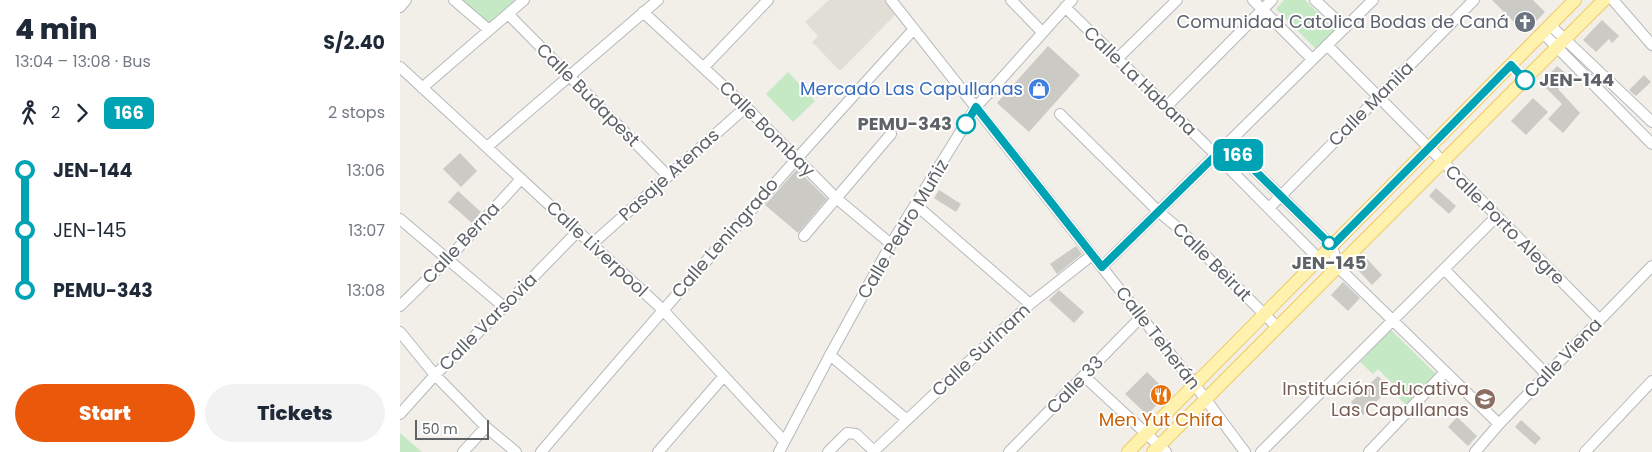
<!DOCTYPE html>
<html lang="en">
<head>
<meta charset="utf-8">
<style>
  body { margin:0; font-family:Poppins,sans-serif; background:#f2f2f3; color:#1f2937; height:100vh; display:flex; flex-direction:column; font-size:19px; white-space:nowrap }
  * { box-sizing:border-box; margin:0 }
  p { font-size:16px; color:#747a83 }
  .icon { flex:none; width:28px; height:28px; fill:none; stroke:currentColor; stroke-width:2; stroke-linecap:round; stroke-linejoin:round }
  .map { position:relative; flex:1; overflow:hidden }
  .details { display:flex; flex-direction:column; background:#fff; width:400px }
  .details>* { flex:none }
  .badge { padding:0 10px; border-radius:8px; font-size:18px; line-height:32px }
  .scale { position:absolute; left:15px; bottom:12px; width:74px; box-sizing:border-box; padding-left:5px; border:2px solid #5f6368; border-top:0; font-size:14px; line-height:18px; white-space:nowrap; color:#5f6368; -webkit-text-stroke:4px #fff; paint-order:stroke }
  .map>.badge { position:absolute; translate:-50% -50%; box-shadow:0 0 0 2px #fff }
  .legs { display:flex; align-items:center; gap:8px; height:55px; padding:0 15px; font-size:16px }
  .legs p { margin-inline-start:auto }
  .headline { display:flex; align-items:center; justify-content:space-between; height:85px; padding:0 15px }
  h1 { font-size:28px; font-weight:800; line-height:38px }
  .button { display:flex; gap:10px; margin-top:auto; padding:10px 15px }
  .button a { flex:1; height:58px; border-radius:30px; background:#ea580c; color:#fff; font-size:20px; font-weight:800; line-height:58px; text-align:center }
  .button a+a { background:#f2f2f3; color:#1f2937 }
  ul { padding:0 15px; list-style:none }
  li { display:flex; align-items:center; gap:18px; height:60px; font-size:19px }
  li i { display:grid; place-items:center; width:8px; height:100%; margin:0 6px; background:currentColor }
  li i::after { content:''; width:12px; height:12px; margin:-6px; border:4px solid; border-radius:50%; background:#fff }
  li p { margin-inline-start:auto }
  li:first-child i { background:linear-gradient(#0000 50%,currentColor 0) }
  li:last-child i { background:linear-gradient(currentColor 50%,#0000 0) }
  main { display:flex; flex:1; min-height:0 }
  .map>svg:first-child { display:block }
</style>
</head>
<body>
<main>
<section class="details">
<div class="headline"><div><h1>4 min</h1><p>13:04 – 13:08 · Bus</p></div><b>S/2.40</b></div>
<div class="legs"><svg class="icon" aria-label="walk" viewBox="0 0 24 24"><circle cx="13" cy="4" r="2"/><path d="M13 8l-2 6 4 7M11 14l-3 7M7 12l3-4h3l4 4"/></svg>2<svg class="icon" aria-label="forward" viewBox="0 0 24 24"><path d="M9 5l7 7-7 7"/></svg><b class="badge" style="background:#00a3b4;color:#fff">166</b><p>2 stops</p></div>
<ul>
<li><i style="color:#00a3b4"></i><b>JEN-144</b><p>13:06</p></li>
<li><i style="color:#00a3b4"></i><span>JEN-145</span><p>13:07</p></li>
<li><i style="color:#00a3b4"></i><b>PEMU-343</b><p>13:08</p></li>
</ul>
<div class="button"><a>Start</a><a>Tickets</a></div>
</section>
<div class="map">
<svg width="1252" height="452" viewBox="0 0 1252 452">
  <rect width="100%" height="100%" fill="#f1efe8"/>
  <path fill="#e1ded6" d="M429,0h55l11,15 -55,56 -28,-29 6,-6 -13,-14z"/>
  <path fill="#c5e8c5" d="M62,0h53l-26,23z
    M884,0h21l30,30 -19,19 -40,-40z
    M388,72l27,29 -22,21 -27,-28z
    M991,330l45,44 -30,31 -13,-13 4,-4 -19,-19 -5,5 -13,-12z
    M0,433l22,19h-22z"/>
  <path fill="#cccac5" d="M1092,0h41l12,12 -20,21z
    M1202,20l17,16 -7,7 -3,-4 -13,13 -13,-12z
    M648,46l32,29 -51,57 -32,-29z
    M1157,66l13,11 -12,12 22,24 -17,20 -15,-14 14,-15 -21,-21z
    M1244,75l7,7 -15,14 -7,-6z
    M1133,98l15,14 -22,23 -15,-14z
    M60,153l17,18 -16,16 -18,-18z
    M397,169l30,30 -29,34 -33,-28z
    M1036,188l20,18 -7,8 -20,-18z
    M539,190l22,14 -5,8 -22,-14z
    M58,191l23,21 -9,11 -24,-21z
    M676,246l6,8 -25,20 -7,-10z
    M967,259l15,16 -10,10 -15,-16z
    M943,282l17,16 -12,13 -17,-16z
    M659,290l25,22 -10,11 -25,-23z
    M747,372l21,21 -19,20 -5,-1 -19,-18z
    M978,376l12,12 -27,27 -12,-13z
    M1057,417l20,19 -9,10 -20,-19z
    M1121,420l20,18 -6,7 -20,-18z"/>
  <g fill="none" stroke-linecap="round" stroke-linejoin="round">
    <g stroke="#b5b8bc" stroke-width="12">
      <path id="minor" d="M54,0l35,30
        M491,0l304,385 50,67
        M611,0l31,32
        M853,0l59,59
        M915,0l30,28
        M1213,0l39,45
        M0,7l6,-7
        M665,7l151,148 103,104 19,8 161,157
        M243,12l103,95 90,91 55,46
        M108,14l160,162
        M1150,25l102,97
        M1143,33l109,111
        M927,45l272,274
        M717,59l60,-59
        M0,67l262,242 122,132
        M304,67l64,-67
        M22,88l102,-88
        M767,106l105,-106
        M660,114l99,98 18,15 100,100
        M87,147l171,-147
        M816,155l15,-3 8,3 93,91 6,21
        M516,205l114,99
        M869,208l205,-208
        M0,219l104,88
        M404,236l87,-102
        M192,244l154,-137
        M702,267l271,-267
        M1044,269l103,106
        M0,306l47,-46 74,-81
        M0,332l35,43 51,52 30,25
        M430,355l76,64
        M684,376l82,76
        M0,414l35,-39 69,-68 74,-76
        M474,451l156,-147 62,-49
        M63,452l23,-25
        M141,452c122,-143 246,-284 373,-423
        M258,452l66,-76
        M379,452l51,-97 61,-111 85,-137 96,-107
        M428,452l19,-19 9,1 19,18
        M609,452l132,-135
        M861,452l236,-236
        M969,452l76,-80
        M1075,452l24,-28 153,-158
        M1185,452l67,-71"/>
    </g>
    <g stroke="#f2c960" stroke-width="14">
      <path id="major" d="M728,452l447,-452
        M753,452l451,-452"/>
    </g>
    <use href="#minor" stroke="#fff" stroke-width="10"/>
    <use href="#major" stroke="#fff2af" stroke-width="12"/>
  </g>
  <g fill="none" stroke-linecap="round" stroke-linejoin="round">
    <g stroke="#fff" stroke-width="11">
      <path id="line-1" d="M566,124l10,-17 126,160 114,-112 15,-3 8,3 93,91 179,-181 14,15"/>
    </g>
    <use href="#line-1" stroke="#00a3b4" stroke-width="8"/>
  </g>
  <defs>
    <g id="church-disc" transform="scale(1.125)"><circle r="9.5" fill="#6b7280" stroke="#fff"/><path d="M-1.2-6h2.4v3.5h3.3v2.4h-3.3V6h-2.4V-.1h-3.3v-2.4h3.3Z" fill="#fff"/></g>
    <g id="shop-disc" transform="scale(1.125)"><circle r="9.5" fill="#3f7fe0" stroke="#fff"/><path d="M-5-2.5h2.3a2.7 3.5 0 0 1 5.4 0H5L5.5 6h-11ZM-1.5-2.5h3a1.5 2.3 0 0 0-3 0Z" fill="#fff"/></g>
    <g id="restaurant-disc" transform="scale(1.125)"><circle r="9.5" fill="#e8710a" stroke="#fff"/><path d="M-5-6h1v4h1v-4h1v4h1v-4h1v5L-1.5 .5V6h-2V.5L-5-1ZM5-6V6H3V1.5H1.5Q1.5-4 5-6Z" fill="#fff"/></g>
    <g id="school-disc" transform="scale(1.125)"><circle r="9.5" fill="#8d6e63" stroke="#fff"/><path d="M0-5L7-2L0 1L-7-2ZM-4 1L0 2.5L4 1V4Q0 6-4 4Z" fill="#fff"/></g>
  </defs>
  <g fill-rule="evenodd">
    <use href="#church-disc" x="1125" y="22"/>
    <use href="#shop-disc" x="639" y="89"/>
    <use href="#restaurant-disc" x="761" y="395"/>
    <use href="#school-disc" x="1085" y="399"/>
  </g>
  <g fill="#fff" stroke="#00a3b4" stroke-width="2.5">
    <circle cx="1125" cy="80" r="9"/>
    <circle cx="566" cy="124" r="9"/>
    <circle cx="929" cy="243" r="6"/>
  </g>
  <g text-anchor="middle" stroke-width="4" stroke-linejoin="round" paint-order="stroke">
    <g font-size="18" fill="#5b616d" stroke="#fff" text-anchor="end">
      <text x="1109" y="28">Comunidad Catolica Bodas de Caná</text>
    </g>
    <g font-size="18" font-weight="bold" fill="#5f6368" stroke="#fff" text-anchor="start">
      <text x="1139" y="86">JEN-144</text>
      <text x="552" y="130" text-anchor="end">PEMU-343</text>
      <text x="929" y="269" text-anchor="middle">JEN-145</text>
    </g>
    <g font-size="18" fill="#5f6368" stroke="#fff">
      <text transform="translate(740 81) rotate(44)" y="6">Calle La Habana</text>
      <text transform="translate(188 95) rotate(45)" y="6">Calle Budapest</text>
      <text transform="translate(971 104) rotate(-45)" y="6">Calle Manila</text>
      <text transform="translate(367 129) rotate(45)" y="6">Calle Bombay</text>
      <text transform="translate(269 175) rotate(-42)" y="6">Pasaje Atenas</text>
      <text transform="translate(1105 225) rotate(45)" y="6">Calle Porto Alegre</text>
      <text transform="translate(503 229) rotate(-59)" y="6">Calle Pedro Muñiz</text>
      <text transform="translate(325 238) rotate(-49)" y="6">Calle Leningrado</text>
      <text transform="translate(61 243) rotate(-47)" y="6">Calle Berna</text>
      <text transform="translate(197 249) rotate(43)" y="6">Calle Liverpool</text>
      <text transform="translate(812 262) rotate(45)" y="6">Calle Beirut</text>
      <text transform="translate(88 322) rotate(-45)" y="6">Calle Varsovia</text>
      <text transform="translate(758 338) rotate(52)" y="6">Calle Teherán</text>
      <text transform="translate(581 350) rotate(-43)" y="6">Calle Surinam</text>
      <text transform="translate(1163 358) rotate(-46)" y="6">Calle Viena</text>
      <text transform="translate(675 385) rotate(-46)" y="6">Calle 33</text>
    </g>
    <g font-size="18" fill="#366cbe" stroke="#fff" text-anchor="end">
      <text x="623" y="95">Mercado Las Capullanas</text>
    </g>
    <g font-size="18" fill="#785e54" stroke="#fff" text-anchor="end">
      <text x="1069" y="395">Institución Educativa<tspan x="1069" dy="21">Las Capullanas</tspan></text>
    </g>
    <g font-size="18" fill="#c56008" stroke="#fff">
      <text x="761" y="426">Men Yut Chifa</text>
    </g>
  </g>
</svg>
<div class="scale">50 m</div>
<b class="badge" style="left:838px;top:155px;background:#00a3b4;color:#fff">166</b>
</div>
</main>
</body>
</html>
